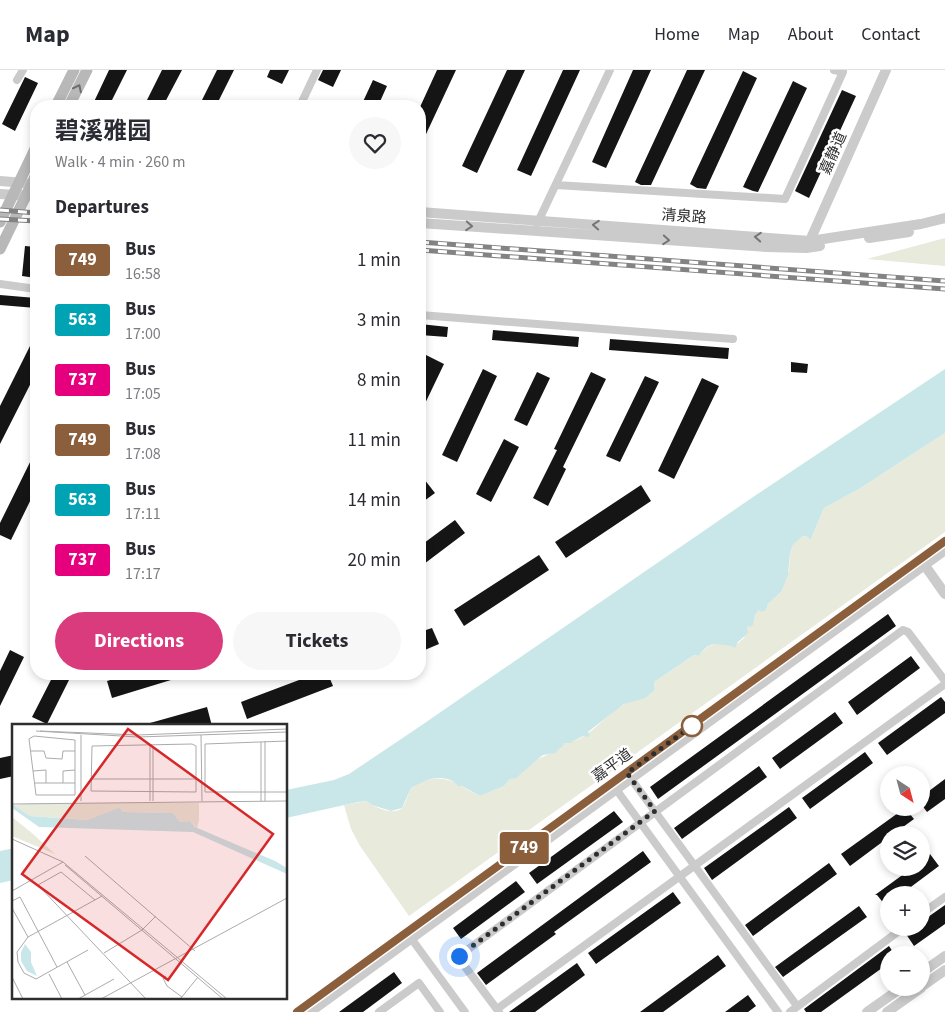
<!DOCTYPE html>
<html lang="en">
<head>
<meta charset="utf-8">
<style>
  body { margin:0; font-family:"Source Sans 3","Noto Sans SC",sans-serif; background:#f7f7f7; color:#2b2b33; height:100vh; display:flex; flex-direction:column; font-size:19px; white-space:nowrap }
  * { box-sizing:border-box; margin:0 }
  p { font-size:16px; color:#7c7c81 }
  .icon { flex:none; width:28px; height:28px; fill:none; stroke:currentColor; stroke-width:2; stroke-linecap:round; stroke-linejoin:round }
  .map { position:relative; flex:1; overflow:hidden }
  .details { position:absolute; left:30px; top:30px; width:396px; height:580px; display:flex; flex-direction:column; background:#fff; border-radius:20px; box-shadow:0 2px 8px #0003 }
  .details>* { flex:none }
  .badge { padding:0 10px; border-radius:4px; font-size:18px; line-height:32px }
  .needle { width:32px; rotate:144deg }
  .tools { position:absolute; left:880px; top:696px; display:grid; gap:10px }
  .tools a { display:grid; place-items:center; width:50px; height:50px; border-radius:50%; background:#fff; box-shadow:0 2px 8px #0003; font-size:25px }
  .you { position:absolute; width:25px; height:25px; margin:-12px; border:4px solid #fff; border-radius:50%; background:#1a73e8; box-shadow:0 0 0 8px #1a73e833 }
  .map>.badge { position:absolute; translate:-50% -50%; box-shadow:0 0 0 2px #fff }
  h2 { padding:0 25px; font-size:19px; line-height:45px }
  .round { display:grid; place-items:center; flex:none; width:52px; height:52px; border-radius:26px; background:#f7f7f7 }
  .summary { display:flex; align-items:center; justify-content:space-between; height:85px; padding:0 25px }
  h1 { font-size:24px; font-weight:700; line-height:38px }
  .primary-button { display:flex; gap:10px; margin-top:auto; padding:10px 25px }
  .primary-button a { flex:1; height:58px; border-radius:30px; background:#da3b7c; color:#fff; font-size:20px; font-weight:700; line-height:58px; text-align:center }
  .primary-button a+a { background:#f7f7f7; color:#2b2b33 }
  ul { padding:0; list-style:none }
  li { display:flex; align-items:center; gap:15px; height:60px; padding:0 25px }
  li div { flex:1 }
  li b { display:block; font-size:19px }
  li em { font-style:normal }
  li .badge { min-width:55px; font-weight:700; text-align:center }
  header { display:flex; align-items:center; gap:30px; box-sizing:border-box; height:70px; padding:0 25px; background:#fff; border-bottom:1px solid #e1e1e2 }
  header strong { font-size:24px }
  nav { display:flex; gap:28px; margin-inline-start:auto; font-size:18px }
  .map>svg:first-child { display:block }
</style>
</head>
<body>
<header>
<strong>Map</strong>
<nav><a>Home</a><a>Map</a><a>About</a><a>Contact</a></nav>
</header>
<div class="map">
<svg width="945" height="942" viewBox="0 0 945 942">
  <rect width="100%" height="100%" fill="#fff"/>
  <path fill="#e8eadc" d="M945,168v28l-78,-7z
    M945,363v99l-536,384 -49,-70 -9,-17 -7,-24 22,-4c8,6 27,15 36,7 4,-5 6,-14 9,-20 6,-2 11,-7 17,-8 21,-6 34,8 52,16l24,-10 6,-7 28,-20 22,-10 4,-6c23,-1 40,-27 59,-38 11,-7 22,-6 32,-15l-1,-8 40,-27 5,1c10,-15 21,-12 37,-11l8,-7 3,-12 5,-3 3,-8 4,-5h7l2,-6 13,-12 8,-22 1,-17 3,-8 10,-9 5,1 2,4 14,-33 35,-19z"/>
  <path fill="#c9e7e9" d="M945,299v64l-86,56 -35,19 -14,33 -2,-4 -5,-1 -10,9 -3,8 -2,22 -7,17 -13,12 -2,6 -5,2 -2,-2 -4,5 -2,10 -3,2 -3,-1 1,7 -10,9 -3,6c-3,-2 -6,-3 -11,-3 -12,-2 -18,0 -25,11l-5,-1 -40,27 1,8 -10,8 -21,6 -31,24 -5,4 2,4 -2,1 -5,-1 -13,7h-6l-1,3 -8,7 -12,2 -5,4 -22,19 -6,1 -6,7 -24,10 -18,-10h-4c-6,-9 -23,-10 -33,-5 -5,2 -9,5 -14,7l-9,20 -11,3 -19,-6 -6,-4 -8,1 -72,16v-28l48,-10 15,-6 67,-45 337,-232z
    M14,778v32l-14,3v-32z"/>
  <path fill="#151515" d="M109,0h18l-18,36h-17z
    M162,0h20l-19,36h-19z
    M217,0h17l-18,36h-17z
    M270,0h19l-7,14 -15,-7z
    M323,0h18l-8,17 -15,-7z
    M437,0h19l-36,77v-40z
    M507,0h18l-48,103 -15,-7z
    M563,0h17l-49,106 -14,-6z
    M633,0h18l-45,98 -14,-6z
    M687,0h18l-54,115h-10l-6,-3z
    M743,1l14,7 -51,111 -9,-1 -7,-4z
    M25,7l13,6 -23,48 -13,-7z
    M373,10l14,6 -9,20h-17z
    M793,11l14,7 -49,104 -5,-1 -10,-4z
    M842,20l14,6 -47,102 -14,-7z
    M25,176l11,1v31l-14,-2z
    M0,225l36,3v10l-36,-3z
    M420,254l28,3 -1,10 -27,-2z
    M493,260l86,7 -1,10 -86,-7z
    M36,264v39l-36,71v-38z
    M610,269l119,9 -1,11 -119,-9z
    M426,285l18,9 -24,50v-46z
    M791,292l17,2 -1,9 -16,-1z
    M483,299l14,7 -40,86 -15,-7z
    M537,302l13,6 -23,48 -13,-6z
    M591,302l15,7 -43,88 3,2 -18,37 -15,-8 24,-48 -3,-1z
    M645,306l14,6 -39,80 -14,-6z
    M702,308l17,8 -45,93 -16,-8z
    M504,369l15,8 -28,55 -15,-8z
    M36,380v39l-25,51 -11,-5v-12z
    M424,409l11,14 -15,11v-22z
    M641,415l10,16 -85,57 -11,-16z
    M455,450l10,13 -45,34v-21z
    M539,485l10,15 -85,56 -10,-16z
    M888,544l8,12 -238,173 -8,-12z
    M432,558l7,16 -19,8v-20z
    M10,580l14,7 -24,49v-35z
    M911,586l9,12 -63,47 -9,-13z
    M54,604h6l10,4 -23,46 -15,-7z
    M131,604h52l1,2 -72,22 -5,-17z
    M315,604h13l5,12 -86,33 -6,-17z
    M941,627l4,5v11l-58,42 -9,-12z
    M207,637l5,19h-62v-3z
    M835,642l8,11 -63,46 -8,-11z
    M865,682l8,11 -63,46 -8,-11z
    M14,685v21l-14,3v-21z
    M759,696l8,11 -85,62 -8,-11z
    M945,709v20l-18,13 -6,-8v-7z
    M789,737l8,11 -85,62 -8,-12z
    M905,738l9,11 -22,16h-3v2l-39,29 -9,-12z
    M614,741l9,11 -86,62 -8,-11z
    M643,781l8,11 -97,70 2,2 -70,51 -9,-12z
    M930,784l9,12 -39,29h-11v15l-12,-15h-2l37,-27h9v-7z
    M829,793l8,11 -84,62 -8,-11z
    M516,811l9,11 -64,47 -8,-11z
    M673,822l8,11 -85,61 -8,-11z
    M945,835v19l-31,22 -8,-12 8,-6h7v-6z
    M859,836l8,11 -84,60 -8,-10z
    M889,876l6,9h-6v8l-68,49h-15l-2,-3z
    M718,885l8,11 -63,46h-23z
    M577,893l8,12 -50,37h-26z
    M394,902l8,11 -39,29h-24z
    M748,925l8,11 -8,6h-23z"/>
  <g fill="none" stroke-linecap="round" stroke-linejoin="round">
    <path stroke="#cbcbcb" stroke-width="8" d="M17,10l6,-10
      M300,36l17,-36
      M556,115l229,14 58,-127 -9,-2
      M537,154l73,-154
      M0,214l36,5
      M420,245l313,24
      M629,706l168,230
      M613,715l165,227
      M921,844l24,-17
      M408,864l57,78
      M497,939l448,-325
      M379,942l40,-29 21,29
      M499,942l-36,-48 -4,-8 444,-326 5,2 37,49
      M790,942l113,-84"/>
    <path stroke="#cbcbcb" stroke-width="10" d="M0,111l25,2
      M0,124l36,2
      M420,142l390,29 111,-17 24,-6
      M420,153l347,24 39,1 14,-2
      M869,168l40,-6
      M808,175l78,-175
      M921,490l24,34
      M921,903l24,-17
      M921,917l24,-17
      M297,942l648,-471
      M310,942l635,-462
      M867,942l34,-24
      M887,942l34,-24"/>
    <path stroke="#b8b8b8" stroke-width="11" d="M56,36l18,-36
      M69,36l18,-36
      M0,152l36,-75
      M0,179l36,-74"/>
    <g stroke="#838383" stroke-width="5">
      <path id="rail" d="M0,140l36,3
        M0,149l36,2
        M420,172l525,39
        M420,180l525,39"/>
    </g>
    <use href="#rail" stroke="#fff" stroke-width="3" stroke-dasharray="9" stroke-linecap="butt"/>
  </g>
  <defs><path id="oneway-chevron" d="M-2-3.5L2.5 0L-2 3.5" fill="none" stroke-width="1.6" stroke-linecap="round" stroke-linejoin="round" transform="scale(1.25)"/></defs>
  <use stroke="#6c6c6c" href="#oneway-chevron" transform="translate(78 18) rotate(-64)"/>
  <g stroke="#757575">
    <use href="#oneway-chevron" transform="translate(596 155) rotate(-176)"/>
    <use href="#oneway-chevron" transform="translate(469 156) rotate(4)"/>
    <use href="#oneway-chevron" transform="translate(758 167) rotate(-176)"/>
    <use href="#oneway-chevron" transform="translate(666 170) rotate(4)"/>
  </g>
  <g fill="none" stroke-linecap="round" stroke-linejoin="round">
    <g stroke="#fff" stroke-width="11">
      <path id="line" d="M297,942l648,-471"/>
    </g>
    <use href="#line" stroke="#8b5e3c" stroke-width="8"/>
    <path stroke="#2e2e2e" stroke-width="5" stroke-dasharray="0 9" d="M459,886l196,-145 -28,-38 65,-47"/>
  </g>
  <circle fill="#fff" stroke="#8b5e3c" stroke-width="2.5" cx="692" cy="656" r="10"/>
  <g text-anchor="middle" stroke-width="5" stroke-linejoin="round" paint-order="stroke">
    <g font-size="15" fill="#2e2e2e" stroke="#fff">
      <text transform="translate(833 83) rotate(-66)" y="5">嘉静道</text>
      <text transform="translate(684 146) rotate(4)" y="5">清泉路</text>
      <text transform="translate(612 695) rotate(-36)" y="5">嘉平道</text>
    </g>
  </g>
  <g transform="translate(12 654)">
    <rect width="275" height="275" fill="#fff"/>
    <path d="M23,79h164v17l-2,8 -7,-7 -10,1 -7,-9 -50,-1 -4,-3 -29,11 -60,-4 -17,-11zM0,93l21,17 22,20 -43,-18z" fill="#e8eadc"/>
    <path d="M0,80l18,12 58,4 31,-12 4,4 50,1 7,9 10,-1 5,6 80,34 12,7v6l-94,-42 -154,-5 -27,-19zM13,220l6,8v10l6,14 -10,-5 -6,-10v-9z" fill="#c9e7e9"/>
    <path fill="none" stroke="#ababab" stroke-width="1" d="M24,7l102,6 149,-5M28,7l98,4 149,-6M189,11l1,66M22,12l41,4v55h-39l-7,-56zM253,17v60M275,17l-82,3v48h82M249,18v59M180,20l4,2v46l-105,-1 1,-45zM138,22v55M141,22v55M19,27h13l2,7 16,1 1,-8h12M21,47l13,-1v13M78,55h106M23,59h40M51,59v-12l12,-1M69,77v-66M0,80l275,-3M0,115l51,23 164,137M73,132l110,95M53,141l158,134M0,167l51,-29M83,176l-34,-28 -23,13 108,114M0,177l8,-4 37,70M0,184l16,29M76,226l-52,29 -12,-6 -6,-11 -1,-10 11,-15 74,-41M92,229l38,-23 14,-14M55,238l18,33M37,250l13,25M154,252l-3,2 4,8 15,11M0,253l11,22M169,274l17,-21M66,275l36,-20M89,275l186,-101"/>
    <path fill="#d62828" fill-opacity="0.15" stroke="#d62828" stroke-width="2.5" d="M116,5l145,105 -105,146 -146,-106z"/>
    <rect width="275" height="275" fill="none" stroke="#2e2e2e" stroke-width="2.5"/>
  </g>
</svg>
<div class="tools">
<a><svg class="needle" viewBox="-14 -14 28 28"><path d="M0-13l5 13h-10z" fill="#e53935"/><path d="M0 13l5-13h-10z" fill="#7c7c81"/></svg></a>
<a><svg class="icon" aria-label="layers" viewBox="0 0 24 24"><path d="M12 4l9 5-9 5-9-5zM3 14l9 5 9-5"/></svg></a>
<a>+</a>
<a>−</a>
</div>
<div class="you" style="left:459px;top:886px"></div>
<b class="badge" style="left:524px;top:778px;background:#8b5e3c;color:#fff">749</b>
<section class="details">
<div class="summary"><div><h1>碧溪雅园</h1><p>Walk · 4 min · 260 m</p></div><a class="round"><svg class="icon" aria-label="heart" viewBox="0 0 24 24"><path d="M12 20l-8-8c-3-5 5-10 8-4 3-6 11-1 8 4z"/></svg></a></div>
<h2>Departures</h2>
<ul>
<li><span class="badge" style="background:#8b5e3c;color:#fff">749</span><div><b>Bus</b><p>16:58</p></div><em>1 min</em></li>
<li><span class="badge" style="background:#00a3b4;color:#fff">563</span><div><b>Bus</b><p>17:00</p></div><em>3 min</em></li>
<li><span class="badge" style="background:#e6007e;color:#fff">737</span><div><b>Bus</b><p>17:05</p></div><em>8 min</em></li>
<li><span class="badge" style="background:#8b5e3c;color:#fff">749</span><div><b>Bus</b><p>17:08</p></div><em>11 min</em></li>
<li><span class="badge" style="background:#00a3b4;color:#fff">563</span><div><b>Bus</b><p>17:11</p></div><em>14 min</em></li>
<li><span class="badge" style="background:#e6007e;color:#fff">737</span><div><b>Bus</b><p>17:17</p></div><em>20 min</em></li>
</ul>
<div class="primary-button"><a>Directions</a><a>Tickets</a></div>
</section>
</div>
</body>
</html>
